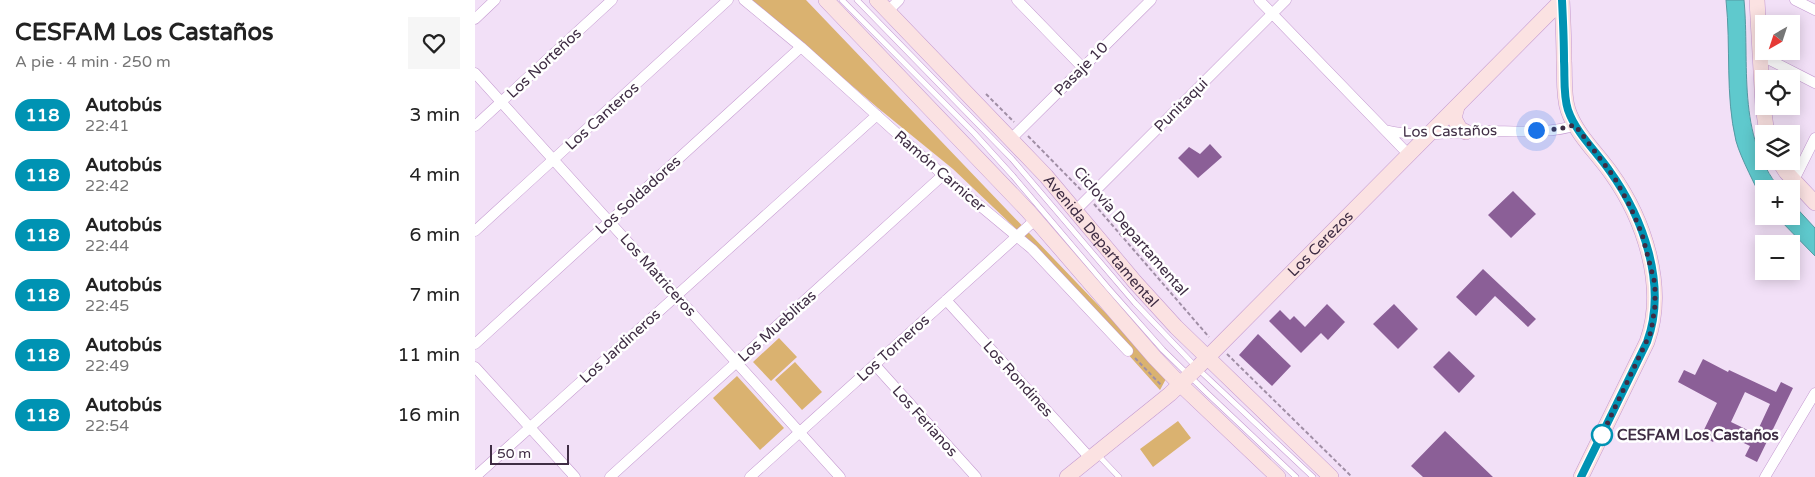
<!DOCTYPE html>
<html lang="es">
<head>
<meta charset="utf-8">
<style>
  body { margin:0; font-family:"Varela Round",sans-serif; background:#f6f6f6; color:#222; height:100vh; display:flex; flex-direction:column; font-size:19px; white-space:nowrap }
  * { box-sizing:border-box; margin:0 }
  p { font-size:16px; color:#767676 }
  .icon { flex:none; width:28px; height:28px; fill:none; stroke:currentColor; stroke-width:2; stroke-linecap:round; stroke-linejoin:round }
  .map { position:relative; flex:1; overflow:hidden }
  .drawer { display:flex; flex-direction:column; background:#fff; width:475px }
  .drawer>* { flex:none }
  .badge { padding:0 10px; border-radius:16px; font-size:18px; line-height:32px }
  .needle { width:32px; rotate:219deg }
  .tools { position:absolute; left:1280px; top:15px; display:grid; gap:10px }
  .tools a { display:grid; place-items:center; width:45px; height:45px; border-radius:0px; background:#fff; box-shadow:0 2px 12px #0003; font-size:25px }
  .scale { position:absolute; left:15px; bottom:12px; width:79px; box-sizing:border-box; padding-left:5px; border:2px solid #3f2d44; border-top:0; font-size:14px; line-height:18px; white-space:nowrap; color:#3f2d44; -webkit-text-stroke:4px #fff; paint-order:stroke }
  .you { position:absolute; width:25px; height:25px; margin:-12px; border:4px solid #fff; border-radius:50%; background:#1a73e8; box-shadow:0 0 0 8px #1a73e833 }
  .map>.badge { position:absolute; translate:-50% -50%; box-shadow:0 0 0 2px #fff }
  .round { display:grid; place-items:center; flex:none; width:52px; height:52px; border-radius:0px; background:#f6f6f6 }
  .summary { display:flex; align-items:center; justify-content:space-between; height:85px; padding:0 15px }
  h1 { font-size:24px; font-weight:700; line-height:38px }
  ul { padding:0; list-style:none }
  li { display:flex; align-items:center; gap:15px; height:60px; padding:0 15px }
  li div { flex:1 }
  li b { display:block; font-size:19px }
  li em { font-style:normal }
  li .badge { min-width:55px; font-weight:700; text-align:center }
  main { display:flex; flex:1; min-height:0 }
  .map>svg:first-child { display:block }
</style>
</head>
<body>
<main>
<section class="drawer">
<div class="summary"><div><h1>CESFAM Los Castaños</h1><p>A pie · 4 min · 250 m</p></div><a class="round"><svg class="icon" aria-label="heart" viewBox="0 0 24 24"><path d="M12 20l-8-8c-3-5 5-10 8-4 3-6 11-1 8 4z"/></svg></a></div>
<ul>
<li><span class="badge" style="background:#0093b3;color:#fff">118</span><div><b>Autobús</b><p>22:41</p></div><em>3 min</em></li>
<li><span class="badge" style="background:#0093b3;color:#fff">118</span><div><b>Autobús</b><p>22:42</p></div><em>4 min</em></li>
<li><span class="badge" style="background:#0093b3;color:#fff">118</span><div><b>Autobús</b><p>22:44</p></div><em>6 min</em></li>
<li><span class="badge" style="background:#0093b3;color:#fff">118</span><div><b>Autobús</b><p>22:45</p></div><em>7 min</em></li>
<li><span class="badge" style="background:#0093b3;color:#fff">118</span><div><b>Autobús</b><p>22:49</p></div><em>11 min</em></li>
<li><span class="badge" style="background:#0093b3;color:#fff">118</span><div><b>Autobús</b><p>22:54</p></div><em>16 min</em></li>
</ul>
</section>
<div class="map">
<svg width="1340" height="477" viewBox="0 0 1340 477">
  <rect width="100%" height="100%" fill="#f2e0f7"/>
  <path fill="#dab270" d="M277,0h54l361,377 -7,13 -147,-164 -60,-57 -75,-61z
    M304,338l18,19 -26,24 -18,-19z
    M320,362l27,30 -20,18 -27,-30z
    M262,376l47,52 -24,22 -47,-52z
    M703,421l13,17 -38,29 -13,-18z"/>
  <path fill="#5fc9cd" stroke="#559aa4" d="M1251,0h18c6,64 -8,135 36,189h-16v15c-8,-18 -23,-45 -28,-63 -11,-46 -5,-94 -10,-141z
    M1316,202l24,26v28l-39,-40h15z"/>
  <path fill="#8b5f97" fill-rule="evenodd" d="M735,144l12,13 -24,21 -20,-20 11,-11 11,7z
    M1038,191l23,23 -25,24 -23,-23z
    M1008,269l53,50 -8,8 -33,-31 -19,20 -20,-19z
    M852,304l18,18 -17,18 -7,-7 -20,20 -32,-32 11,-11 10,10 4,-4 11,11z
    M919,304l24,25 -20,20 -25,-25z
    M783,334l33,32 -19,20 -33,-31z
    M974,351l26,25 -16,17 -26,-26z
    M1228,359l25,13 1,-2 47,22 5,-10 12,6 -36,74 -12,-6 5,-10 -31,-15 -6,11 -12,-6 16,-33 -39,-21 6,-12 11,5zM1270,392l25,12 -14,30 -25,-12z
    M970,431l48,46h-70l-12,-11z"/>
  <g fill="none" stroke-linecap="round" stroke-linejoin="round">
    <g stroke="#c499d0" stroke-width="6">
      <path id="lane" d="M367,0l132,133 39,43 96,113 54,61 44,43 89,84
        M382,0l155,159 123,144 62,65 116,109
        M622,454l22,23"/>
    </g>
    <g stroke="#c499d0" stroke-width="11">
      <path id="street" d="M269,0l57,47 142,128 89,74 96,102
        M542,0l66,68
        M784,0l150,155
        M1320,0l20,10
        M413,11l11,-11
        M0,19l20,-19
        M1285,55l55,28
        M0,73l365,404
        M0,126l137,-126
        M910,130c33,8 69,2 103,1 27,0 63,3 88,-6
        M537,138l139,-138
        M1319,180l21,-42
        M601,210l210,-210
        M0,231l253,-231
        M471,300l144,158
        M0,344l326,-297
        M400,365l101,112
        M0,367l100,110
        M0,477l402,-362
        M135,477l333,-302
        M275,477l285,-257
        M1290,477l50,-84"/>
    </g>
    <g stroke="#c499d0" stroke-width="16">
      <g id="secondary">
        <path d="M351,0l202,211 127,147 25,26 98,93"/>
        <path id="s1" d="M402,0l169,176 89,106 41,45 155,150"/>
        <path d="M1087,0c1,20 2,41 2,61 1,16 -1,34 4,49 8,24 29,43 43,63 33,46 56,114 36,169l-66,135"/>
        <path d="M1282,0l6,106 4,28"/>
        <path d="M982,107l-3,11 6,11 6,3"/>
        <path d="M1304,161l7,11 29,31"/>
        <path id="s2" d="M592,477l103,-83 27,-26 365,-368"/>
      </g>
    </g>
    <path stroke="#a08ea5" stroke-width="2" stroke-dasharray="4 2.5" stroke-linecap="butt" d="M511,94l28,28
      M553,136l53,54
      M619,204l115,133
      M752,354l125,123
      M660,358l26,27"/>
    <use href="#lane" stroke="#fff" stroke-width="5"/>
    <use href="#street" stroke="#fff" stroke-width="10"/>
    <use href="#secondary" stroke="#fbe2e2" stroke-width="15"/>
  </g>
  <g fill="none" stroke-linecap="round" stroke-linejoin="round">
    <g stroke="#fff" stroke-width="11">
      <path id="line" d="M1087,0c1,20 2,41 2,61 1,16 -1,34 4,49 8,23 28,41 41,60 34,47 59,115 38,172l-66,135"/>
    </g>
    <use href="#line" stroke="#0093b3" stroke-width="8"/>
    <path stroke="#3f2d44" stroke-width="5" stroke-dasharray="0 9" d="M1061,130l23,-1 16,-4 39,52 16,29 12,28 13,50v22l-4,26 -51,107 2,-4"/>
  </g>
  <circle fill="#fff" stroke="#0093b3" stroke-width="2.5" cx="1127" cy="435" r="10"/>
  <g text-anchor="middle" stroke-width="5" stroke-linejoin="round" paint-order="stroke">
    <g font-size="15" fill="#3f2d44" stroke="#fff">
      <text transform="translate(69 63) rotate(-43)" y="5">Los Norteños</text>
      <text transform="translate(606 69) rotate(-45)" y="5">Pasaje 10</text>
      <text transform="translate(706 105) rotate(-45)" y="5">Punitaqui</text>
      <text transform="translate(127 116) rotate(-42)" y="5">Los Canteros</text>
      <text transform="translate(975 131) rotate(-1)" y="5">Los Castaños</text>
      <text transform="translate(465 171) rotate(41)" y="5">Ramón Carnicer</text>
      <text transform="translate(163 195) rotate(-42)" y="5">Los Soldadores</text>
      <text transform="translate(656 231) rotate(49)" y="5">Ciclovía Departamental</text>
      <text dy="5" stroke="none"><textPath href="#s1" startOffset="329">Avenida Departamental</textPath></text>
      <text dy="5" stroke="none"><textPath href="#s2" startOffset="345">Los Cerezos</textPath></text>
      <text transform="translate(183 275) rotate(48)" y="5">Los Matriceros</text>
      <text transform="translate(302 326) rotate(-42)" y="5">Los Mueblitas</text>
      <text transform="translate(145 346) rotate(-42)" y="5">Los Jardineros</text>
      <text transform="translate(418 348) rotate(-42)" y="5">Los Torneros</text>
      <text transform="translate(543 379) rotate(48)" y="5">Los Rondines</text>
      <text transform="translate(450 421) rotate(48)" y="5">Los Ferianos</text>
    </g>
    <g font-size="15" font-weight="bold" fill="#3f2d44" stroke="#fff" text-anchor="start">
      <text x="1142" y="440">CESFAM Los Castaños</text>
    </g>
  </g>
</svg>
<div class="tools">
<a><svg class="needle" viewBox="-14 -14 28 28"><path d="M0-13l5 13h-10z" fill="#e53935"/><path d="M0 13l5-13h-10z" fill="#767676"/></svg></a>
<a><svg class="icon" aria-label="locate" viewBox="0 0 24 24"><circle cx="12" cy="12" r="6"/><path d="M12 2v4M12 18v4M2 12h4M18 12h4"/></svg></a>
<a><svg class="icon" aria-label="layers" viewBox="0 0 24 24"><path d="M12 4l9 5-9 5-9-5zM3 14l9 5 9-5"/></svg></a>
<a>+</a>
<a>−</a>
</div>
<div class="scale">50 m</div>
<div class="you" style="left:1061px;top:130px"></div>
</div>
</main>
</body>
</html>
